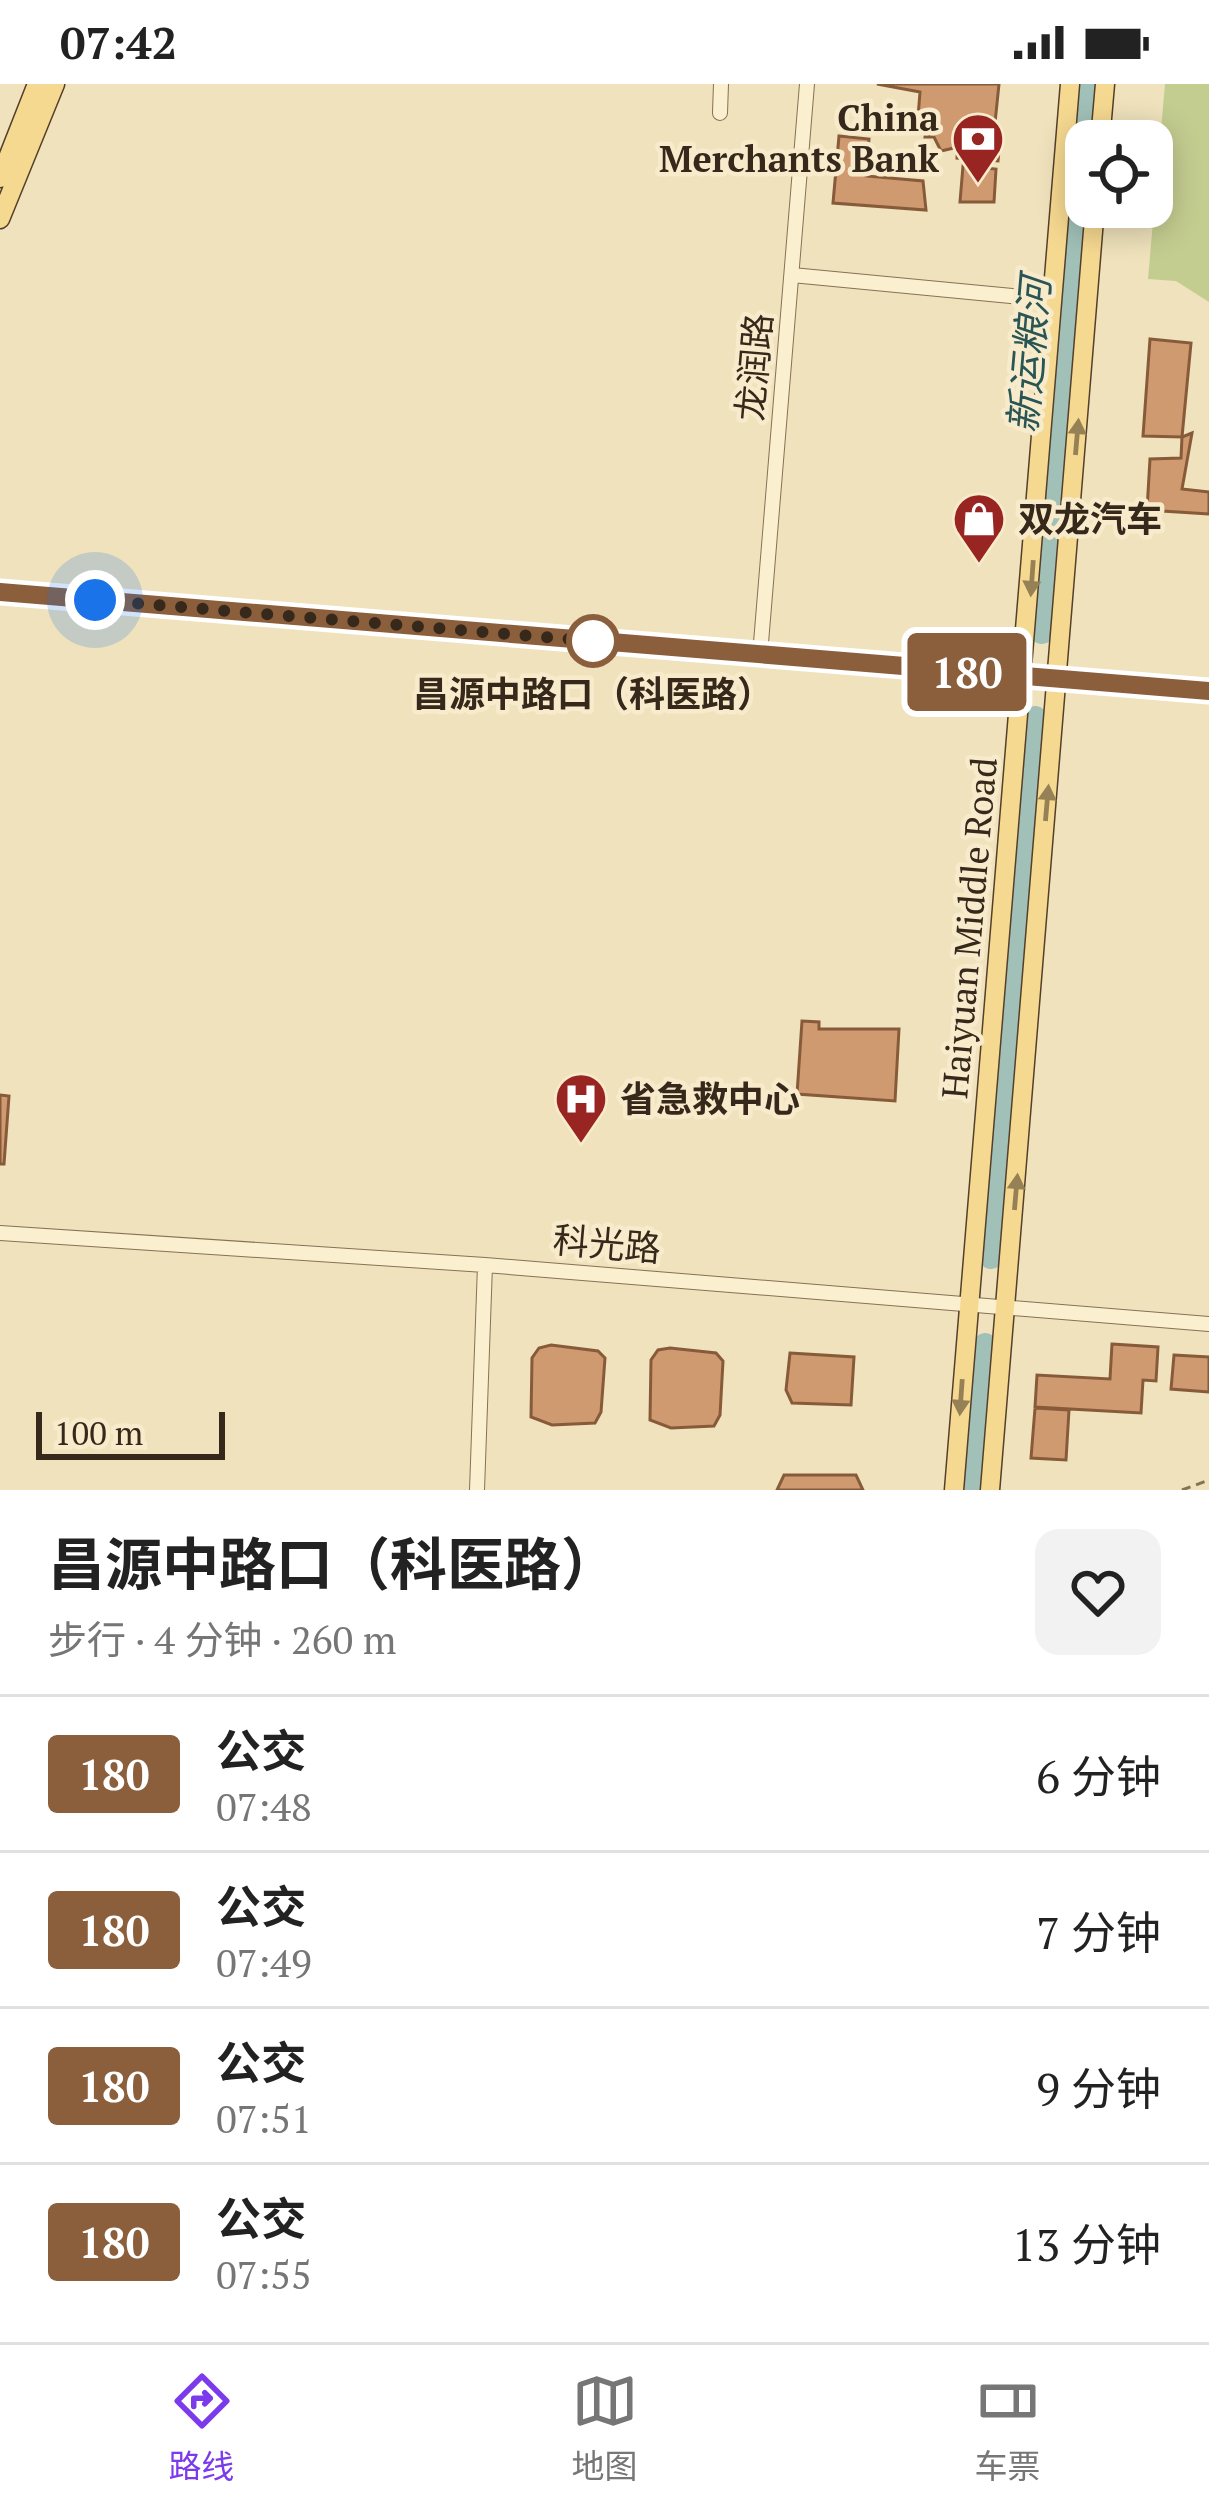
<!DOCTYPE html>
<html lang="zh">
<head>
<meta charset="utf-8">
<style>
  body { margin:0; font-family:"PT Serif","Noto Sans SC",serif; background:#f2f2f2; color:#222; height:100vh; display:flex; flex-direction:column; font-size:45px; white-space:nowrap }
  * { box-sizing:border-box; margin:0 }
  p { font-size:39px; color:#767676 }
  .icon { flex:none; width:66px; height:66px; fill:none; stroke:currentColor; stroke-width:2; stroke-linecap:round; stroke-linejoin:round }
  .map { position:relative; height:1406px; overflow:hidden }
  .details { display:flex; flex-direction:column; background:#fff; flex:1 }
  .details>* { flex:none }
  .badge { padding:0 24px; border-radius:9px; font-size:42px; line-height:78px }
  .buttons { position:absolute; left:1065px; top:36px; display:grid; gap:24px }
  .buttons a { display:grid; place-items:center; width:108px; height:108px; border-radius:24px; background:#fff; box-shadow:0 6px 30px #0003; font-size:60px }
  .scale { position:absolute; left:36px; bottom:30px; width:189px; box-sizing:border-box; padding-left:12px; border:6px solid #36291b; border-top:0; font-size:33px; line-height:42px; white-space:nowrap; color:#36291b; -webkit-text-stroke:9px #f7ebcc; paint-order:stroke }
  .you { position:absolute; width:60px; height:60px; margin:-30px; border:9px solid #fff; border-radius:50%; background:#1a73e8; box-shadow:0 0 0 18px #1a73e833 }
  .map>.badge { position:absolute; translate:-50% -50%; box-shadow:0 0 0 6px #fff }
  .round { display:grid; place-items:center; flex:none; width:126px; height:126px; border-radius:24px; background:#f2f2f2 }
  .overview { display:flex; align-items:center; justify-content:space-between; height:204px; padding:0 48px }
  h1 { font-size:57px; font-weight:700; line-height:90px }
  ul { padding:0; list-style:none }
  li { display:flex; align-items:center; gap:36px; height:156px; padding:0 48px; border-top:3px solid #e0e0e0 }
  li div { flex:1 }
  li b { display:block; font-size:45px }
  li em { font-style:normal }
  li .badge { min-width:132px; font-weight:700; text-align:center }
  .status { display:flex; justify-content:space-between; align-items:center; height:84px; padding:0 60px; background:#fff; direction:ltr }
  .status svg { height:33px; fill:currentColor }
  .tab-bar { display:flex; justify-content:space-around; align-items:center; height:168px; border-top:3px solid #e0e0e0; background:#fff; font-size:33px; color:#767676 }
  .tab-bar a { display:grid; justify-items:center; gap:6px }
  .tab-bar .current { color:#7c3aed }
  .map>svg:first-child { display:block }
</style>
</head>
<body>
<div class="status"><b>07:42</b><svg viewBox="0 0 49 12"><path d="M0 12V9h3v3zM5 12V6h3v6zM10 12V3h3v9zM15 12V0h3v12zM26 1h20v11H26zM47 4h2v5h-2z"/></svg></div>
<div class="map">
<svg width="1209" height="1406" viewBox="0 0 1209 1406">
  <rect width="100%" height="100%" fill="#efe2bc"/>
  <path fill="#c4cd90" d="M1165,0h44v218l-33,-21 -28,-2z"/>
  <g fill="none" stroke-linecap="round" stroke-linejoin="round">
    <path stroke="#a0c0b8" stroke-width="24" d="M1042,548l46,-548
      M991,1173l44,-539
      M974,1406l11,-145"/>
  </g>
  <path fill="#cf9a70" stroke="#875b3a" stroke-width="3" d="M877,0h122l-4,39 -29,-2 -2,19 -9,-1 -1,9 -13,3 -7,-14h-9l2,-19 -9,-1 2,-25z
    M839,52l30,3 -3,37 57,5 3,29 -93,-7z
    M966,54l34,2 -2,21 -41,-3 1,-16z
    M963,82l33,3 -2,33h-34z
    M1150,255l41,4 -9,94 -39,-1z
    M1192,349l-10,56 27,3v22l-62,-4 3,-51 31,-1 1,-21z
    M802,937l17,1v7h80l-4,72 -98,-7z
    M0,1011l9,1 -5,68h-4z
    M1112,1260l46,3 -2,34 -13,-1 -2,33 -106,-6 2,-32 73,4z
    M551,1261l47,6 7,7 -4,54 -6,11 -43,2 -21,-8 1,-59 7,-10z
    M670,1264l46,5 7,8 -3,54 -6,11 -43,2 -21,-8 1,-60 7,-10z
    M790,1269l64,4 -3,48 -59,-2 -6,-13z
    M1174,1271l35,2v35l-38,-3z
    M1035,1324l34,2 -3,50 -35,-2z
    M784,1391h72l7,15h-86z"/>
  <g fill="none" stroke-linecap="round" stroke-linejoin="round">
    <g stroke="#877155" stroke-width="16">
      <path id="minor" d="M720,29l1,-29
        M792,191l261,25
        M0,508l1209,99
        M760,571l47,-571
        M0,1149l485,32 724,59
        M477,1406l8,-225"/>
    </g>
    <g stroke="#543f2a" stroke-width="21">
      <path id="major" d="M1100,57l5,-57
        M0,94l37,-94
        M0,135l55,-135
        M954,1406l116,-1406
        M990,1406l105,-1283"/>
    </g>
    <path stroke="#877155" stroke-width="3" stroke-dasharray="9 6" stroke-linecap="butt" d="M1182,1406l27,-10"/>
    <use href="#minor" stroke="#faefcf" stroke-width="14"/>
    <use href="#major" stroke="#f6d991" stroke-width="18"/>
  </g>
  <defs><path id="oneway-solid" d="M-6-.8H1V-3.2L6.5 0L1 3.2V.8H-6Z" transform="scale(3)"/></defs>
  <g fill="#968156">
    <use href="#oneway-solid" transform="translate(1077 353) rotate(-85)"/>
    <use href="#oneway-solid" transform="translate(1032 494) rotate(94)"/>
    <use href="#oneway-solid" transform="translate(1047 719) rotate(-85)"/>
    <use href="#oneway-solid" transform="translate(1016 1108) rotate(-85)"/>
    <use href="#oneway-solid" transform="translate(961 1313) rotate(94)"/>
  </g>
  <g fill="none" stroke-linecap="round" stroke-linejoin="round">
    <g stroke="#fff" stroke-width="27">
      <path id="line" d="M0,508l1209,99"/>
    </g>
    <use href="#line" stroke="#8b5e3c" stroke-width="18"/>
    <path stroke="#36291b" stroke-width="12" stroke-dasharray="0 21.6" d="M95,516l498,41"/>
  </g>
  <defs>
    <g id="bank-pin" transform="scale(2.7)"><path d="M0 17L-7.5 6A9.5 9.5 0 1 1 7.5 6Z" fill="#992523" stroke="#f7ebcc"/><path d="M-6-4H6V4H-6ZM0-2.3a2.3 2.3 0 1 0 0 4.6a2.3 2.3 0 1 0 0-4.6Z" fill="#fff"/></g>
    <g id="shop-pin" transform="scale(2.7)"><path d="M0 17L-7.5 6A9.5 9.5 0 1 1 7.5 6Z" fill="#992523" stroke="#f7ebcc"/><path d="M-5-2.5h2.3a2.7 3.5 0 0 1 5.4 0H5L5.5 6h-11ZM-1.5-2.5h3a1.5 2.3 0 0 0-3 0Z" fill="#fff"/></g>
    <g id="hospital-pin" transform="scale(2.7)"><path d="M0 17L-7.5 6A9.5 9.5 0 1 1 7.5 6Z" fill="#992523" stroke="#f7ebcc"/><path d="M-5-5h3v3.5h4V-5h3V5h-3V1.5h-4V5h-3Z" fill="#fff"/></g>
  </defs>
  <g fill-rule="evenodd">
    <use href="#bank-pin" x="978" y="55"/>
    <use href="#shop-pin" x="979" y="435"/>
    <use href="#hospital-pin" x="581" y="1015"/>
  </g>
  <circle fill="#fff" stroke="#8b5e3c" stroke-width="6" cx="593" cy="557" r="24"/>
  <g text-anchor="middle" stroke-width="9" stroke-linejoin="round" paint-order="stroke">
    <g font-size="36" font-weight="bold" fill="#36291b" stroke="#f7ebcc" text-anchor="start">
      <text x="939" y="47" text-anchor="end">China<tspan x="939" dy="41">Merchants Bank</tspan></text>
      <text x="1018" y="448">双龙汽车</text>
      <text x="620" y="1028">省急救中心</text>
    </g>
    <g font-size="36" fill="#36291b" stroke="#f7ebcc">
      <text transform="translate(754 283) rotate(-85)" y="13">龙润路</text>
      <text transform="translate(969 844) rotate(-85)" y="13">Haiyuan Middle Road</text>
      <text transform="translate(607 1160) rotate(5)" y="13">科光路</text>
    </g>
    <g font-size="36" font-weight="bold" fill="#36291b" stroke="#f7ebcc">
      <text x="593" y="623">昌源中路口（科医路）</text>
    </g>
    <g font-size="39" font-style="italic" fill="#295655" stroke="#f7ebcc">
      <text transform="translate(1029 271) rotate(-85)" y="14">新运粮河</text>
    </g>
  </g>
</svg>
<div class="buttons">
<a><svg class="icon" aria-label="locate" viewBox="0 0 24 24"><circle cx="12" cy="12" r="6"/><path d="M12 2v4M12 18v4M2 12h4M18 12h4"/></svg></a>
</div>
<div class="scale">100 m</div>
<div class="you" style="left:95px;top:516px"></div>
<b class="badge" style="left:967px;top:588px;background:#8b5e3c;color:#fff">180</b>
</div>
<section class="details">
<div class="overview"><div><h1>昌源中路口（科医路）</h1><p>步行 · 4 分钟 · 260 m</p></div><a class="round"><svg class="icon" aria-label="heart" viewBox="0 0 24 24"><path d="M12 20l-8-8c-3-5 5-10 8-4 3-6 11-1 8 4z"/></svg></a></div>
<ul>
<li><span class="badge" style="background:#8b5e3c;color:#fff">180</span><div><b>公交</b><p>07:48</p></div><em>6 分钟</em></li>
<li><span class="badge" style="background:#8b5e3c;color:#fff">180</span><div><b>公交</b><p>07:49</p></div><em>7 分钟</em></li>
<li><span class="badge" style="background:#8b5e3c;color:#fff">180</span><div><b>公交</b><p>07:51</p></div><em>9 分钟</em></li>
<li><span class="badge" style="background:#8b5e3c;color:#fff">180</span><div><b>公交</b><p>07:55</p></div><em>13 分钟</em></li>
</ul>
</section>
<nav class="tab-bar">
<a class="current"><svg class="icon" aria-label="directions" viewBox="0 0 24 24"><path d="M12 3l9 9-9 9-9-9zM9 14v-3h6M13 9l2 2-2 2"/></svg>路线</a>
<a><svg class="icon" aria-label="map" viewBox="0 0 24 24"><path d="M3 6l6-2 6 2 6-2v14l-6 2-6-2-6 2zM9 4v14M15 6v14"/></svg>地图</a>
<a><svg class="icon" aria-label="tickets" viewBox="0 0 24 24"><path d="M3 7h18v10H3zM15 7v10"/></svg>车票</a>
</nav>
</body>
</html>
